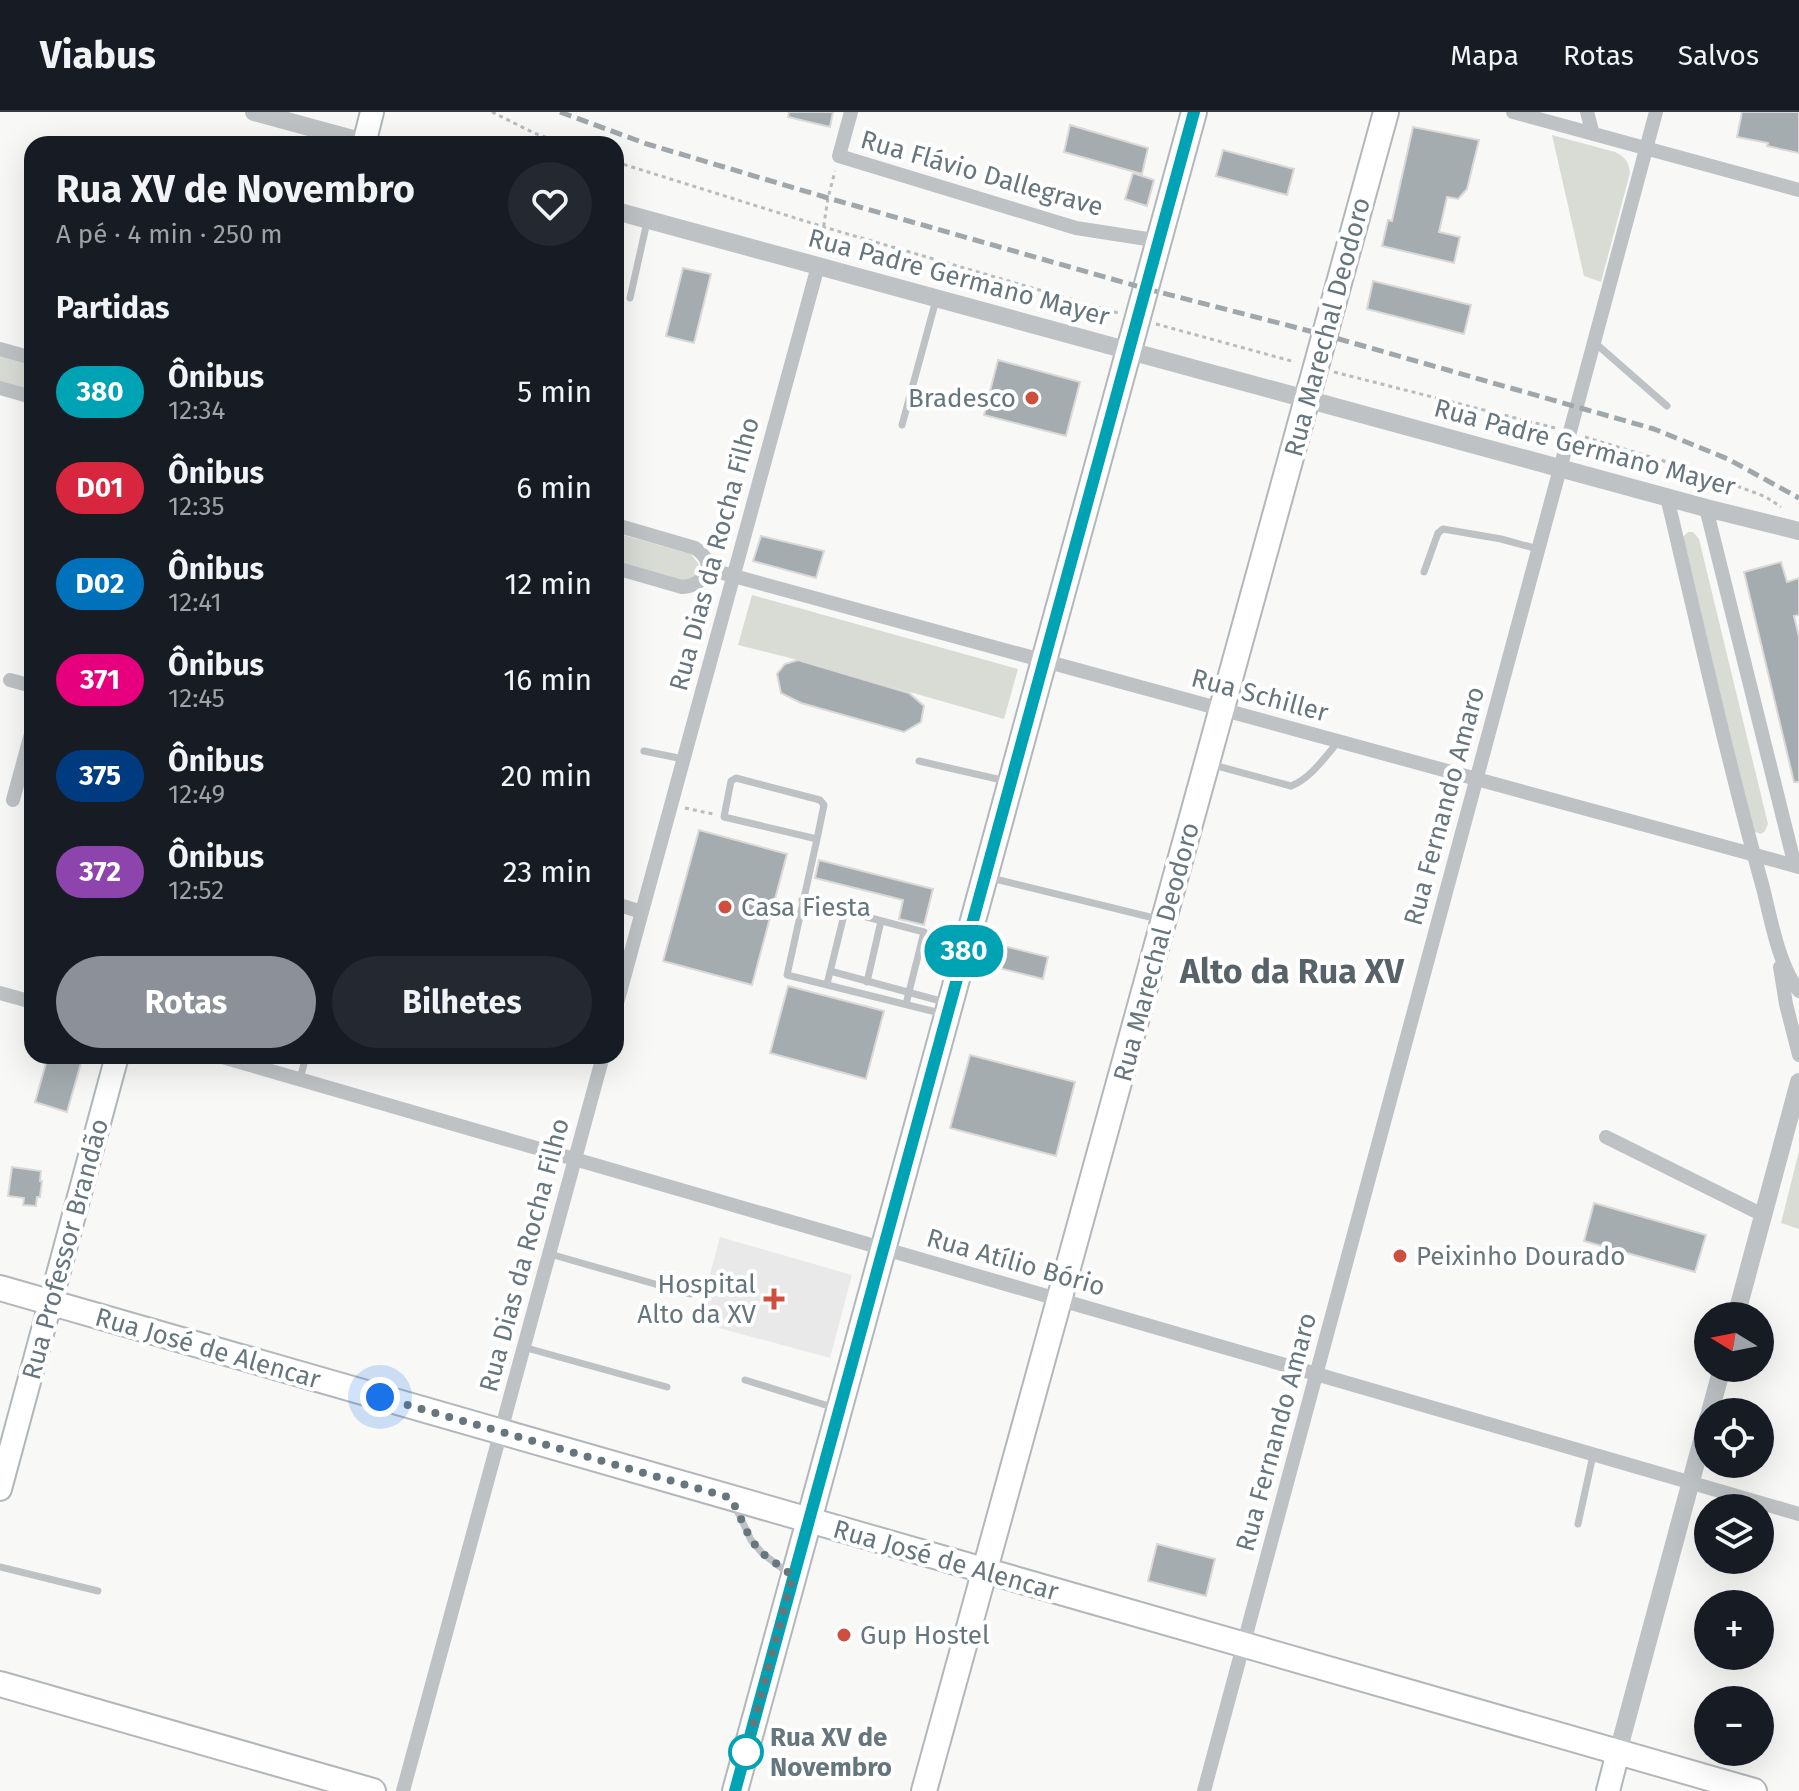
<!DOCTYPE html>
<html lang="pt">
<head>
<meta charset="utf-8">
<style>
  body { margin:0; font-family:"Fira Sans",sans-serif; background:#242831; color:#f1f3f6; height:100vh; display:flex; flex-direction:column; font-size:30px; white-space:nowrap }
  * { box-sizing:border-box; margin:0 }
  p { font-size:26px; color:#9ea1a6 }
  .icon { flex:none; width:44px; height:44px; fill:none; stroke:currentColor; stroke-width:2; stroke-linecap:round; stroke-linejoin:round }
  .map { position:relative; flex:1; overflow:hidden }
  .side { position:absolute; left:24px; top:24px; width:600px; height:928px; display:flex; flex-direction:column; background:#171b24; border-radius:24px; box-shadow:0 8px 32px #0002 }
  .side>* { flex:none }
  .badge { padding:0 16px; border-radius:26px; font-size:28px; line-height:52px }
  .needle { width:52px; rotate:280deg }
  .buttons { position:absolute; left:1694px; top:1190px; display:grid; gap:16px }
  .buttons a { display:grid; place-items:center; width:80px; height:80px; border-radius:50%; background:#171b24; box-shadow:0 8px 32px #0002; font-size:40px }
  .you { position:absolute; width:40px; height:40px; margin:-20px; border:6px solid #fff; border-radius:50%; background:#1a73e8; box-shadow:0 0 0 12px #1a73e833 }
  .map>.badge { position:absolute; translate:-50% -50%; box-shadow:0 0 0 4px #fff }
  h2 { padding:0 32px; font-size:30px; line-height:72px }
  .round { display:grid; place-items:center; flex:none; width:84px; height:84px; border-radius:42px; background:#242831 }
  .summary { display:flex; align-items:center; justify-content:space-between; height:136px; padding:0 32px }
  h1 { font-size:38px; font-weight:700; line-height:60px }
  .cta { display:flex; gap:16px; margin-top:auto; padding:16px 32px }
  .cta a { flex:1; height:92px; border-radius:48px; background:#8c9099; color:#fff; font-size:32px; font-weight:700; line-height:92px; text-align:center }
  .cta a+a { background:#242831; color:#f1f3f6 }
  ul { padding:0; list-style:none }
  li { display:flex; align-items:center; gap:24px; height:96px; padding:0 32px }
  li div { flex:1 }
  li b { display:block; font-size:30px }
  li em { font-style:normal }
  li .badge { min-width:88px; font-weight:700; text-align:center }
  header { display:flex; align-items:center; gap:48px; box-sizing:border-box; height:112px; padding:0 40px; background:#171b24; border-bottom:2px solid #363941 }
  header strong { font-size:38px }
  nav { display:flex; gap:44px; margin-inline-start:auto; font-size:28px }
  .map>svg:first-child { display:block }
</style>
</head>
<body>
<header>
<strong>Viabus</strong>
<nav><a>Mapa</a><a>Rotas</a><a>Salvos</a></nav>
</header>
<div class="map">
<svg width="1799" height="1679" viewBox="0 0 1799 1679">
  <rect width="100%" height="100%" fill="#f8f8f6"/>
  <path fill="#e9e9e9" d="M720,1125l132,38 -22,83 -133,-36z"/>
  <path fill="#d9dcd5" d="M1552,23l63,17c10,5 14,10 15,21l-29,109 -17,-6z
    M0,243l32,9v26l-32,-9z
    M1688,420h5l6,7 69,285 -3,7 -4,3 -8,-3 -71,-293z
    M616,421l75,21 7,9 1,7 -5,7 -10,4 -68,-20z
    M752,483l266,74 -14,50 -206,-59 -60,-15z
    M1799,1039v78l-18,-6z"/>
  <path fill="#a4acb0" stroke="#dad9d8" stroke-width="2" d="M789,0h44l-3,15 -42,-10z
    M1742,0h57v41l-32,-7 1,-3 -31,-6z
    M1070,13l78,23 -6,26 -78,-22z
    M1413,15l66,13 -12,49 -9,10 -11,-2 -8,35 21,5 -6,26 -72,-17 6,-26 4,1z
    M1223,38l71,19 -7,26 -71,-19z
    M1133,61l21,7 -7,26 -22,-7z
    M683,156l28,6 -17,69 -28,-7z
    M1373,169l98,24 -7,29 -97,-25z
    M998,248l82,22 -14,54 -82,-21z
    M761,424l63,15 -8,27 -63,-17z
    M1781,450l6,20 12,-4v37l-5,1 5,21v145h-5l-50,-210z
    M798,548l111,33 15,13 -3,16 -17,10 -103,-29 -20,-10 -4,-19 8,-10z
    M699,718l88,24 -35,131 -89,-24z
    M819,748l114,29 -9,36 -25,-6 4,-19 -88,-22z
    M996,832l52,13 -5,22 -52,-13z
    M788,874l96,25 -18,68 -96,-26z
    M970,943l105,27 -19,74 -106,-28z
    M48,944h35l-16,56 -32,-10z
    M12,1055l29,4 -1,10h2l-2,16h-3l-1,9 -13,-1 1,-7 -16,-2z
    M1594,1091l112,32 -11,37 -111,-31z
    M1157,1432l58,15 -9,37 -58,-15z"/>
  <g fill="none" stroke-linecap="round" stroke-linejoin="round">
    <g stroke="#b0b7ba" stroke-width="26">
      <path id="secondary" d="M364,32l8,-32
        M0,1377l117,-433
        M1608,1679l10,-39"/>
    </g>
    <g stroke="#b2b7b9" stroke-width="28">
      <path id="primary" d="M0,1176l1754,503
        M0,1572l373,107
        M735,1679l459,-1679
        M924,1679l462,-1679"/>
    </g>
    <path stroke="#b8bcbe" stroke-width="3" stroke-dasharray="4 4" stroke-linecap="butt" d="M492,0l42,21 30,11
      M616,50l208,65 294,86
      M820,138l8,-52 7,-27
      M1156,212l139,38
      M1334,260l221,56
      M1585,325l115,35 66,25 15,10
      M685,696l28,6"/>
    <path stroke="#bec2c5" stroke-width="7" d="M630,186l17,-76
      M1594,230l73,64
      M902,313l34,-125
      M1424,460l14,-39 5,-4 58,10 37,10
      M644,639l39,8
      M919,649l87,20
      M1210,652l81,22c20,-8 34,-29 47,-44
      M817,727l7,-34 -4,-5 -84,-22 -5,3 -7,36 93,22 -30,136 157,39
      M987,765l171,42
      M802,788l122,32 -18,72
      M830,859l118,32
      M867,870l14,-61
      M827,872l18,-73
      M300,967l6,-23
      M550,1142l140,40
      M523,1235l144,40
      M745,1268l90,28
      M735,1394l16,34 11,13 26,20
      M1578,1412l15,-69
      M0,1455l98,24"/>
    <path stroke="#bec2c5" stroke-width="14" d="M851,0l-12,44 237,72 84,13
      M1513,0l286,78
      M1587,0l6,22
      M0,237l32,9
      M0,276l32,9
      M1667,385c31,131 60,262 96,391 8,32 16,78 36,103
      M1706,396l89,358
      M616,413l79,23c23,15 12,37 -13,39l-66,-19
      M708,457l1091,298
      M10,568l22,6
      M13,688l19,-70
      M616,792l26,8
      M1780,855l6,37 13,51
      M0,881l32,9
      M616,895l202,-741
      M219,944l1580,458
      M1606,1025l157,78
      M403,1679l200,-735
      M1204,1679l452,-1679"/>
    <path stroke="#bec2c5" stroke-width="18" d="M254,0l117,32
      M616,99l1090,297 93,23
      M1736,1204l63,-234
      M1710,1300l12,-44
      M1618,1640l90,-334"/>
    <use href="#secondary" stroke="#fff" stroke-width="22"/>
    <use href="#primary" stroke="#fff" stroke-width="24"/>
    <path stroke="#a0a7ab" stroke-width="5" stroke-dasharray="12 6" stroke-linecap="butt" d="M560,0l87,32 181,54 319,91 178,46 329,94 74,30 71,39"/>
  </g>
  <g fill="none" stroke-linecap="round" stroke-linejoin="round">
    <g stroke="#fff" stroke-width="18">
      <path id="line" d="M735,1679l459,-1679"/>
    </g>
    <use href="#line" stroke="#00a3b4" stroke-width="12"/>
    <path stroke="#66767d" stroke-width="8" stroke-dasharray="0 14.4" d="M380,1285l351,101 20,42 11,13 31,23 -47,176"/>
  </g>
  <g fill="#cf4f3e" stroke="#fff" stroke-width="3">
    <circle cx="1032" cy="286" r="8"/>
    <circle cx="725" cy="795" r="8"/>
    <circle cx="1400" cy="1144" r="8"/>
    <path d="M770 1175h8v8h8v8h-8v8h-8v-8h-8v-8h8z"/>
    <circle cx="844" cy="1523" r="8"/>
  </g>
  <circle fill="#fff" stroke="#00a3b4" stroke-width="4" cx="746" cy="1640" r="16"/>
  <g text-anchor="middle" stroke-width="8" stroke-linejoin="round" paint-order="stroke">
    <g font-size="26" fill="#66767d" stroke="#fff">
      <text transform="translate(982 61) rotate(16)" y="9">Rua Flávio Dallegrave</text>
      <text transform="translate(959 165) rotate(15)" y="9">Rua Padre Germano Mayer</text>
      <text transform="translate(1327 215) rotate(-75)" y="9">Rua Marechal Deodoro</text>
      <text transform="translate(1585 335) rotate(15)" y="9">Rua Padre Germano Mayer</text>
      <text transform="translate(714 442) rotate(-75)" y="9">Rua Dias da Rocha Filho</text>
      <text transform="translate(1260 583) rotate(15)" y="9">Rua Schiller</text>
      <text transform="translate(1444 694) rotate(-75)" y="9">Rua Fernando Amaro</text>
      <text transform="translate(1156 840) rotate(-75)" y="9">Rua Marechal Deodoro</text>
      <text transform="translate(65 1137) rotate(-75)" y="9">Rua Professor Brandão</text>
      <text transform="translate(524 1143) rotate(-75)" y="9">Rua Dias da Rocha Filho</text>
      <text transform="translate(1016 1150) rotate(16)" y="9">Rua Atílio Bório</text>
      <text transform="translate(208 1236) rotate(16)" y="9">Rua José de Alencar</text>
      <text transform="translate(1276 1320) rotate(-75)" y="9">Rua Fernando Amaro</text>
      <text transform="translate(946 1448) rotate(16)" y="9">Rua José de Alencar</text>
    </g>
    <g font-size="26" fill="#66767d" stroke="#fff" text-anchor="start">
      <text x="1016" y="295" text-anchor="end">Bradesco</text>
      <text x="741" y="804">Casa Fiesta</text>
      <text x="1416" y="1153">Peixinho Dourado</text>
      <text x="756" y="1181" text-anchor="end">Hospital<tspan x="756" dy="30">Alto da XV</tspan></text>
      <text x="860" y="1532">Gup Hostel</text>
    </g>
    <g font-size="26" font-weight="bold" fill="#66767d" stroke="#fff" text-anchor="start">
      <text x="770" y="1634">Rua XV de<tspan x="770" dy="30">Novembro</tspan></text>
    </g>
    <g font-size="34" font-weight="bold" fill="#586369" stroke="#fff">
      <text x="1292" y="871">Alto da Rua XV</text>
    </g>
  </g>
</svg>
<div class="buttons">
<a><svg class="needle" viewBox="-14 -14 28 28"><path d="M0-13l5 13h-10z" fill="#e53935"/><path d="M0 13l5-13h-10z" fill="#9ea1a6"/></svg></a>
<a><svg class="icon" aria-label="locate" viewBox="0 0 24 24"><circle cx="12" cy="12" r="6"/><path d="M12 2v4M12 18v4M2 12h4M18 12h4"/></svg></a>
<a><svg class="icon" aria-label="layers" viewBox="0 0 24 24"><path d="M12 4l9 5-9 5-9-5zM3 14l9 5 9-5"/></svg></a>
<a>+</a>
<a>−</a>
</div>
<div class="you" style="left:380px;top:1285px"></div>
<b class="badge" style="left:964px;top:839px;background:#00a3b4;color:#fff">380</b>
<section class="side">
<div class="summary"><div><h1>Rua XV de Novembro</h1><p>A pé · 4 min · 250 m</p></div><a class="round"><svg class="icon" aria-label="heart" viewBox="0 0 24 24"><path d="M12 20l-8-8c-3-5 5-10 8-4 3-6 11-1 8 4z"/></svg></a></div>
<h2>Partidas</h2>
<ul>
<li><span class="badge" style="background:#00a3b4;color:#fff">380</span><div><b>Ônibus</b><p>12:34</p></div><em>5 min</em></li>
<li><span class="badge" style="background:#d7263d;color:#fff">D01</span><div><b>Ônibus</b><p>12:35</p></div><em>6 min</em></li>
<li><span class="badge" style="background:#0072bc;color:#fff">D02</span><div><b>Ônibus</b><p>12:41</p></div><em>12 min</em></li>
<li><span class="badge" style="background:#e6007e;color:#fff">371</span><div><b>Ônibus</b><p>12:45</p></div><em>16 min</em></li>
<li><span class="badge" style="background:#003b80;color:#fff">375</span><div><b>Ônibus</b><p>12:49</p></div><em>20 min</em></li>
<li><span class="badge" style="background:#8e44ad;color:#fff">372</span><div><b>Ônibus</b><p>12:52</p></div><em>23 min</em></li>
</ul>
<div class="cta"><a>Rotas</a><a>Bilhetes</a></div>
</section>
</div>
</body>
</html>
